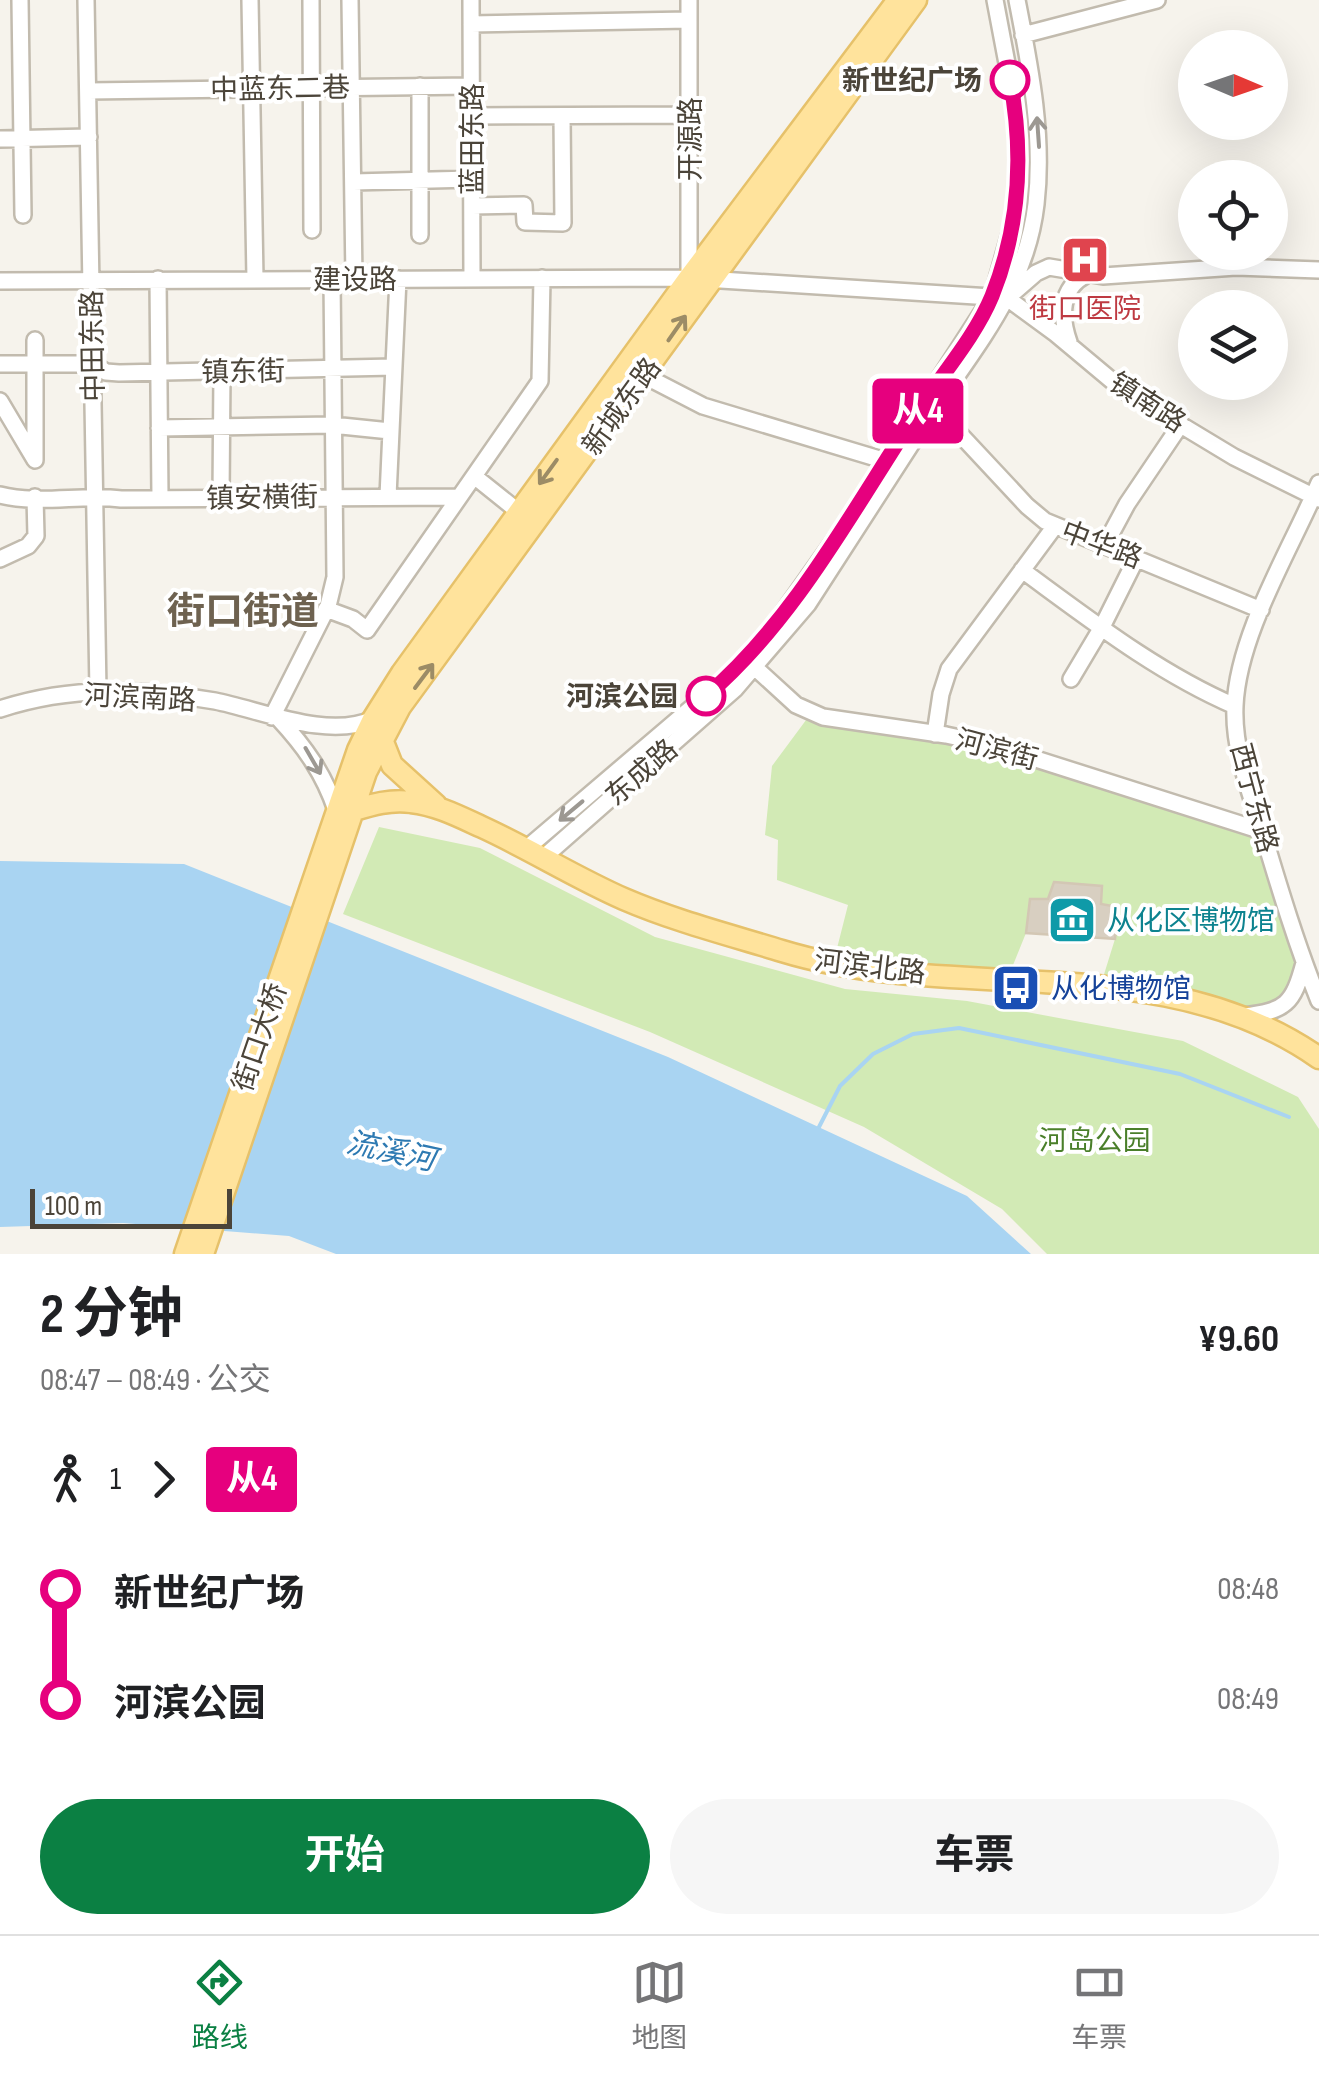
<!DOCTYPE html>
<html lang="zh">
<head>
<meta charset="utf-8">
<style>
  body { margin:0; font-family:"Sofia Sans Condensed","Noto Sans SC",sans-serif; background:#f6f6f6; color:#202124; height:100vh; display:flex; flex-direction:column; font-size:38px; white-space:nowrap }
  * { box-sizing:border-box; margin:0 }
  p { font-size:32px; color:#757577 }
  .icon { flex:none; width:55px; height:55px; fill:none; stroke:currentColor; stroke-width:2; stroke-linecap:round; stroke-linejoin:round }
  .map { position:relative; height:1254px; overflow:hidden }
  .drawer { display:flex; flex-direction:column; background:#fff; flex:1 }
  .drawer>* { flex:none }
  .badge { padding:0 20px; border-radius:8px; font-size:35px; line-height:65px }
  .needle { width:65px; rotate:92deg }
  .controls { position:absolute; left:1178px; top:30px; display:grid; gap:20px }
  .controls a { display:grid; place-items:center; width:110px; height:110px; border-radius:50%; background:#fff; box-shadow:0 10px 40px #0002; font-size:50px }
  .scale { position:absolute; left:30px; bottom:25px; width:202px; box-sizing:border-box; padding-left:10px; border:5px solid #4b4439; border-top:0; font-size:28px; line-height:35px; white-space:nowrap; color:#4b4439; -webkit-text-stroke:8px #fff; paint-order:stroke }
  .map>.badge { position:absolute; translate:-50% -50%; box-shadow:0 0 0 5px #fff }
  .legs { display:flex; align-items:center; gap:15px; height:110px; padding:0 40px; font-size:32px }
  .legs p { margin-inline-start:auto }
  .overview { display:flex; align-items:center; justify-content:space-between; height:170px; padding:0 40px }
  h1 { font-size:55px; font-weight:700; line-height:75px }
  .action { display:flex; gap:20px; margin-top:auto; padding:20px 40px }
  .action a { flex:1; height:115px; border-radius:60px; background:#0b8043; color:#fff; font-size:40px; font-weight:700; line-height:115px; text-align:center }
  .action a+a { background:#f6f6f6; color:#202124 }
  ul { padding:0 40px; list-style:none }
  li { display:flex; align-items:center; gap:35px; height:110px; font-size:38px }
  li i { display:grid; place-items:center; width:15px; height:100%; margin:0 12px; background:currentColor }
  li i::after { content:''; width:25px; height:25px; margin:-12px; border:8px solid; border-radius:50%; background:#fff }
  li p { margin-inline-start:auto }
  li:first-child i { background:linear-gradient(#0000 50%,currentColor 0) }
  li:last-child i { background:linear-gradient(currentColor 50%,#0000 0) }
  .tabs { display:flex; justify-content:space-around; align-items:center; height:140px; border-top:2px solid #e0e0e0; background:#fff; font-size:28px; color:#757577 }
  .tabs a { display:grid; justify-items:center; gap:5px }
  .tabs .current { color:#0b8043 }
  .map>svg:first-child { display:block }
</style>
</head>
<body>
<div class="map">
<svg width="1319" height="1254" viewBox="0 0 1319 1254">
  <rect width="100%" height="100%" fill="#f6f3ec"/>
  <path fill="#d2eab5" d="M812,712l134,23 316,96 42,132 -8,29 -33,22 -162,-30 14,-45 3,-32 -17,-3 1,-18 -48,-4 -6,17 -22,34 -19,47 -174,-16 15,-59 -71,-25 1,-40 -13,-5 7,-69z
    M379,827l101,21 175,89 190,52 122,12 216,40 115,56 21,32v125h-272l-45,-45 -138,-82 -214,-95 -307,-118z"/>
  <path fill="#a9d4f2" d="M0,861l184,3 484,193 299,139 64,58h-695l-47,-18 -166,-13 -123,4z"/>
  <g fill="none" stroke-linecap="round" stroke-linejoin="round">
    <path stroke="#a9d4f2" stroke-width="4" d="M819,1127l21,-41 33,-32 40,-20 46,-6 221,46 109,43"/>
  </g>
  <path fill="#d8cfc1" stroke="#d3c7b4" stroke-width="2.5" d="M1054,882l48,4 -1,18 17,3 -3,32 -89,-6 4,-34h18z"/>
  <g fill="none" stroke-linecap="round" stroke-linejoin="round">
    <g stroke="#c2bbae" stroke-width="20">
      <path id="minor" d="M20,0l3,215
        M86,0l12,691
        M250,0l5,279
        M311,0l1,230
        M350,0l4,279
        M471,0l1,279
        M471,24l218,-4
        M1023,35l134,-35
        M88,91l384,-5
        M472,116l219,-1
        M0,139l89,-2
        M353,182l119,-3
        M472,206l52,-1 1,17 38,1 -1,-107
        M420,235v-149
        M689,278v-278
        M158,279l2,219
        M0,281l689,-3 318,20 49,36 67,56 111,67 85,42
        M1013,293l23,-20 13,-6 54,9 133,-9 83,3
        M1069,342c-9,-25 -9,-54 17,-67
        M0,364h93l13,8 13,1 275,-6
        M643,375l60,31 183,55
        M0,401l35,59v-120
        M929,401l98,105 18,15 216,89
        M159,428l173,-3 58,6
        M474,476l45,36
        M1319,483c-28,66 -81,151 -84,223 -2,43 15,87 28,127 17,57 34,113 56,168
        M0,495c38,10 82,-1 121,4l337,-2
        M388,496l10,-217
        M221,497l1,-126
        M1105,545l22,-41 54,-80
        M0,559l28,-13 8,-10 -1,-39
        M1022,570c67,49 136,103 213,136
        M326,609l27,10 14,11 173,-249 2,-103
        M750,663l46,42 27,12 123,18 46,10 270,86
        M1071,679l31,-52 35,-70
        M0,709c70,-23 142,-21 215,-8 46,9 113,39 158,18
        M272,717l56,-111 7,-29 -3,-298
        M279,719c26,28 45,55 57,91
        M935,734l6,-40 8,-25 106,-143
        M527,848l203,-173 45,-51 68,-96 149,-231 22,-78 6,-56 -4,-52 -21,-111
        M544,857l191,-168 73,-85c42,-64 83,-128 124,-192 45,-68 94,-123 104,-208 8,-69 -6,-137 -19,-204
        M1243,1016c43,-5 50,-12 61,-53"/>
    </g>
    <g stroke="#e6c16a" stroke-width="25">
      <path id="major" d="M381,737l11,28 44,40
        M351,811c20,-6 39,-12 60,-9 26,3 47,14 71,25 48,22 94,51 142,72 51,22 106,36 158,52 176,54 378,-5 537,107
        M185,1254l173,-504 15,-31 29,-46 287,-395 209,-278
        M203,1254l163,-482 34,-65 516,-707"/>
    </g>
    <use href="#minor" stroke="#fff" stroke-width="15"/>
    <use href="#major" stroke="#ffe39c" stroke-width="20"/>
  </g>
  <defs><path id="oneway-shaft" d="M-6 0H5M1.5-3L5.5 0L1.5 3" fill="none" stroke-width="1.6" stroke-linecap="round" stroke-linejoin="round" transform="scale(2.5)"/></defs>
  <g stroke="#9c9892">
    <use href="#oneway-shaft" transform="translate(1038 132) rotate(-94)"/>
    <use href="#oneway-shaft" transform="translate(313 761) rotate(60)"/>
    <use href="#oneway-shaft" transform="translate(571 811) rotate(140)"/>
  </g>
  <g stroke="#9c8c66">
    <use href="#oneway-shaft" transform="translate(677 328) rotate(-55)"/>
    <use href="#oneway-shaft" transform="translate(548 472) rotate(126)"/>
    <use href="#oneway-shaft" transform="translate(424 676) rotate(-53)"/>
  </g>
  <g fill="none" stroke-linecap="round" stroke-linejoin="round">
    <g stroke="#fff" stroke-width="22">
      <path id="line-1" d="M706,696c90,-77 147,-187 212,-285 24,-37 57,-74 74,-115 28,-70 32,-143 18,-216"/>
    </g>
    <use href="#line-1" stroke="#e6007e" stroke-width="15"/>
  </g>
  <defs>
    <g id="hospital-square" transform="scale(2.5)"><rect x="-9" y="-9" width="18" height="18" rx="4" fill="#e0444e" stroke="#fff"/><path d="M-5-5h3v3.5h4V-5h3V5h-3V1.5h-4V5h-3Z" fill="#fff"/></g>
    <g id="museum-square" transform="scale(2.5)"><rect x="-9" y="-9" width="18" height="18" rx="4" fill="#0f9aa8" stroke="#fff"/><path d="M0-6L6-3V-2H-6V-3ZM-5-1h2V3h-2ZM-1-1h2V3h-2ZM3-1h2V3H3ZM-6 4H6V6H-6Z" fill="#fff"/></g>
    <g id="bus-square" transform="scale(2.5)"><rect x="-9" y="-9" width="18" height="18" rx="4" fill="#1a4fb4" stroke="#fff"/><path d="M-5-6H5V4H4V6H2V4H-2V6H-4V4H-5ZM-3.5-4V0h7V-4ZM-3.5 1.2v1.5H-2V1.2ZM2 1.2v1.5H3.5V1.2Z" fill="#fff"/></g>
  </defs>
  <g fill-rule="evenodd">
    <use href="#hospital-square" x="1085" y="260"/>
    <use href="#museum-square" x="1072" y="920"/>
    <use href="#bus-square" x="1016" y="988"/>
  </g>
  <g fill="#fff" stroke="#e6007e" stroke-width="5">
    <circle cx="1010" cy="80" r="18"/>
    <circle cx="706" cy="696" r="18"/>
  </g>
  <g text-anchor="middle" stroke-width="8" stroke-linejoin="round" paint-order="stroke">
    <g font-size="28" font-weight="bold" fill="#4b4439" stroke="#fff" text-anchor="end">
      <text x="982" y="90">新世纪广场</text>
      <text x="678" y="706">河滨公园</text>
    </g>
    <g font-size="28" fill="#4b4439" stroke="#fff">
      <text transform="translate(280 88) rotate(-1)" y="10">中蓝东二巷</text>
      <text transform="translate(472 139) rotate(-90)" y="10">蓝田东路</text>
      <text transform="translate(690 139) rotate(-90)" y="10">开源路</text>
      <text x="355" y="289">建设路</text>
      <text transform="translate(92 346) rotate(-91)" y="10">中田东路</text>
      <text transform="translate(243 371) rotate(-1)" y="10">镇东街</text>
      <text transform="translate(1148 402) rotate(33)" y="10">镇南路</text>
      <text transform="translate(621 406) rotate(-54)" y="10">新城东路</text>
      <text transform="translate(262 497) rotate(-1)" y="10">镇安横街</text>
      <text transform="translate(1102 544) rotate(21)" y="10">中华路</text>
      <text transform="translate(140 697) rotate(3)" y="10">河滨南路</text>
      <text transform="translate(997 749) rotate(15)" y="10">河滨街</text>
      <text transform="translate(641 772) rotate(-41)" y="10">东成路</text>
      <text transform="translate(1255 798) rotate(75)" y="10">西宁东路</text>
      <text transform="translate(870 966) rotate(7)" y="10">河滨北路</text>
      <text transform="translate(259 1037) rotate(-71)" y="10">街口大桥</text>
    </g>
    <g font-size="28" fill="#be3a42" stroke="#fff">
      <text x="1085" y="318">街口医院</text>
    </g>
    <g font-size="28" fill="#0d838f" stroke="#fff" text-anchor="start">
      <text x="1107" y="930">从化区博物馆</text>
    </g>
    <g font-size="28" fill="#164399" stroke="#fff" text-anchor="start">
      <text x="1051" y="998">从化博物馆</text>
    </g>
    <g font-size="28" fill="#4a7f2a" stroke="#fff">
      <text x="1095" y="1150">河岛公园</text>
    </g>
    <g font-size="30" font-style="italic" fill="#2e7ab2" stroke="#fff">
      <text transform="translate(391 1151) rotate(12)" y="10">流溪河</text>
    </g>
    <g font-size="38" font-weight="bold" fill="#6e6250" stroke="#fff">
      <text x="243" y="624">街口街道</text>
    </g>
  </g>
</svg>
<div class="controls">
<a><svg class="needle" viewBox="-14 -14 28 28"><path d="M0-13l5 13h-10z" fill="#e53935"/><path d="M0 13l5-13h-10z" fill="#757577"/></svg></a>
<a><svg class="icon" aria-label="locate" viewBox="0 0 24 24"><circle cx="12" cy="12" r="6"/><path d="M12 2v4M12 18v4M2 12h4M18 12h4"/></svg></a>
<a><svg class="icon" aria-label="layers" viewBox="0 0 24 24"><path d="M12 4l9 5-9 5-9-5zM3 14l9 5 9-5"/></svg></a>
</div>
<div class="scale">100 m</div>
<b class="badge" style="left:918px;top:411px;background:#e6007e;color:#fff">从4</b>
</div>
<section class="drawer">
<div class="overview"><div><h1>2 分钟</h1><p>08:47 – 08:49 · 公交</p></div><b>¥9.60</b></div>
<div class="legs"><svg class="icon" aria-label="walk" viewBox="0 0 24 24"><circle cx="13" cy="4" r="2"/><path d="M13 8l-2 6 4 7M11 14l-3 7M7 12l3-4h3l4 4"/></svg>1<svg class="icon" aria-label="forward" viewBox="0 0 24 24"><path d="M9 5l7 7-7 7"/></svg><b class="badge" style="background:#e6007e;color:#fff">从4</b></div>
<ul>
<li><i style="color:#e6007e"></i><b>新世纪广场</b><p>08:48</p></li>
<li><i style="color:#e6007e"></i><b>河滨公园</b><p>08:49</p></li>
</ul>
<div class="action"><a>开始</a><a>车票</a></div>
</section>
<nav class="tabs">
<a class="current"><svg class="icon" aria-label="directions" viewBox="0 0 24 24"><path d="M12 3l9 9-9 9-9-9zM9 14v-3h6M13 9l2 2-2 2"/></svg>路线</a>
<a><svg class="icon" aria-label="map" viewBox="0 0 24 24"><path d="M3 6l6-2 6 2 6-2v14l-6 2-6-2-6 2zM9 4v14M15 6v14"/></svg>地图</a>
<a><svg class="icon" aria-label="tickets" viewBox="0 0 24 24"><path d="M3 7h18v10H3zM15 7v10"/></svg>车票</a>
</nav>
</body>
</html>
